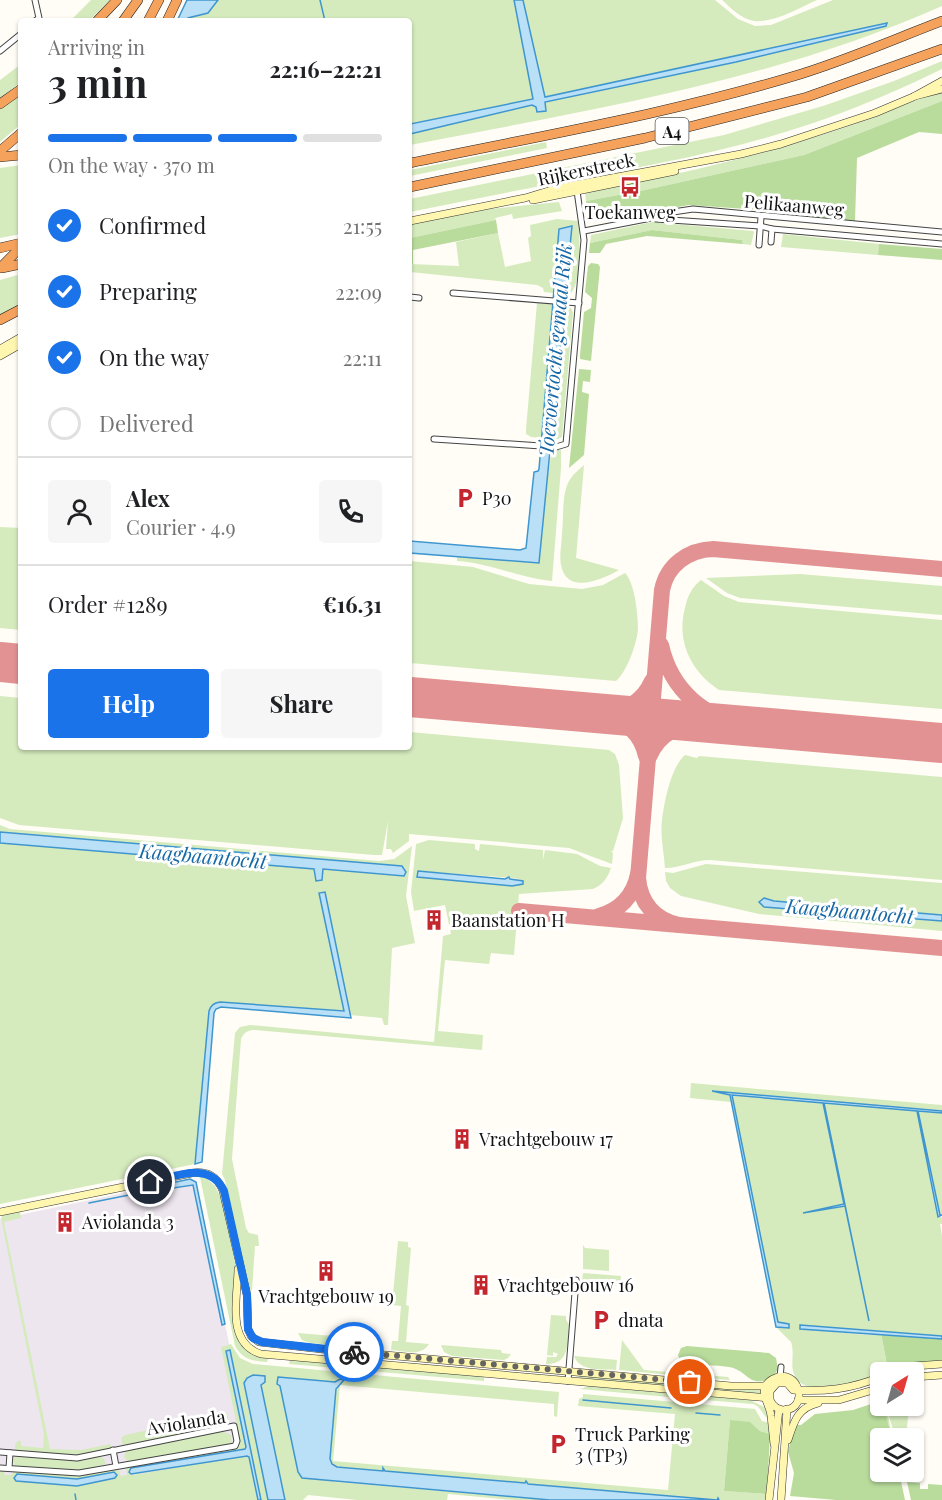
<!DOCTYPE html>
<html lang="en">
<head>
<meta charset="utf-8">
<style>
	:root { --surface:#fff; --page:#f6f6f6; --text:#202124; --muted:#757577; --line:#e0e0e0; --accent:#1a73e8 }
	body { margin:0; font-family:"Playfair Display",serif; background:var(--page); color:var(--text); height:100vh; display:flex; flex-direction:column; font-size:22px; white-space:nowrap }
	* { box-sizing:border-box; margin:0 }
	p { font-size:20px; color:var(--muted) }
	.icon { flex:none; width:33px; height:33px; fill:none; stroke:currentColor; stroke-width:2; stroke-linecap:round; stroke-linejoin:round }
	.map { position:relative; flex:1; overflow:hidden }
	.side { position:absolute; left:18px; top:18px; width:394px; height:732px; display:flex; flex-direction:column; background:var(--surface); border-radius:6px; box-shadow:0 2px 4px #0004 }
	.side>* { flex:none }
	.needle { width:39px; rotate:37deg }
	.buttons { position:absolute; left:870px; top:1362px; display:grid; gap:12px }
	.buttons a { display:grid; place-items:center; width:54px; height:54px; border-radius:6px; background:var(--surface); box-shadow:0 2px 4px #0004; font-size:30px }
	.pin { position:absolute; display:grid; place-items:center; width:51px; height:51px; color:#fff; margin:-26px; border:3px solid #fff; border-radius:50%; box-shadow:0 2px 6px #0007 }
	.courier { position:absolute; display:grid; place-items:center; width:60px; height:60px; margin:-30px; border:4px solid #1a73e8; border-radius:50%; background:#fff; color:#222; box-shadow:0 2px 8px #0007 }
	.head em { font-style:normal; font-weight:700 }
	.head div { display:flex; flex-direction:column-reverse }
	.head { display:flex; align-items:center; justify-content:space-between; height:102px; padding:0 30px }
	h1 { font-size:39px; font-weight:700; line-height:45px }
	.bar { display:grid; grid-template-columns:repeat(4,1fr); gap:9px 6px; align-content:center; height:72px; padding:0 30px }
	.bar i { height:8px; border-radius:4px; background:var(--line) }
	.bar .on { background:var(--accent) }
	.bar p { grid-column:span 4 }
	.line { display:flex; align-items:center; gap:15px; padding:0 30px; border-top:2px solid var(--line) }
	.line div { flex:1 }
	.round { display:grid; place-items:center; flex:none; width:63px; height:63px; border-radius:6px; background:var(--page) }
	ol { padding:0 30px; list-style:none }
	li { display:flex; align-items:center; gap:18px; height:66px }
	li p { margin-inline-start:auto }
	li .icon { padding:6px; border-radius:50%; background:var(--accent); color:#fff; stroke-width:4 }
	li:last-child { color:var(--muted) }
	li i { width:33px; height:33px; border:3px solid var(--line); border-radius:50% }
	.button { display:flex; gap:12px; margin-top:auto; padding:12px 30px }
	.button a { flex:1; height:69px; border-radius:6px; background:var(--accent); color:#fff; font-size:24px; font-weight:700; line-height:69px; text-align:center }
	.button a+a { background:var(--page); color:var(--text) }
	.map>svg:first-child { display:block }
</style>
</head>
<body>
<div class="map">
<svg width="942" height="1500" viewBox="0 0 942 1500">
	<rect width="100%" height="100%" fill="#fffdf5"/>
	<polygon fill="#eee6ef" points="190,1179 196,1182 261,1500 0,1500 0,1219"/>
	<g fill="#d5ebbd" fill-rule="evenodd">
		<polygon points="91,0 110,0 89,21 70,21"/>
		<polygon points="218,0 514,0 534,97 533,99 410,124 410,21 187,21 188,18 208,13"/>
		<path d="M523 0H715L738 19 755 26 771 25 833 0H942V6C774 81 590 110 410 145V134L532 105 536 107 537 112 545 111 544 102 736 62 886 26 887 24 545 97Z"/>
		<path d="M722 0H817C799 8 774 23 754 21 741 19 731 8 722 0Z"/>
		<path d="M942 61V69C887 96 831 119 772 136 702 157 629 169 558 183 508 192 459 202 410 212V199L724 135 823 106 894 81Z"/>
		<polygon points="21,64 21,82 0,98 0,80"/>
		<polygon points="21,91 21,124 0,142 0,107"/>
		<path d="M942 91V101L804 155 645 190 586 201 585 191C673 177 759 156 843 128 876 117 908 102 942 91Z"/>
		<polygon points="546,142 547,148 410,176 410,170"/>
		<polygon points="21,165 21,234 0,238 0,168"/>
		<polygon points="559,202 562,211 513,219 512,214 495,218 496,220 410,238 410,224 489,209"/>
		<path d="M557 219 578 221C580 238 582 281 571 293L565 294 571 226 559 229 553 293 544 292 543 288 537 285 410 272V264L459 266 456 242 498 233 505 267 531 261 528 238 531 236 530 225Z"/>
		<polygon points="652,222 753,231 754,232 751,245 743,244 742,240 652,230 590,243 591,235"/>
		<polygon points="783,234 879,244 878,255 781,247"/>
		<polygon points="21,274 21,305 0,316 0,280"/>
		<polygon points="537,303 552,304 542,438 531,437 526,434 526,429"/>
		<polygon points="564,305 571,308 573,313 562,437 558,439 553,439"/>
		<path d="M552 450H561V468L552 581C519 578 490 563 457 561V556L539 563 546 487Z"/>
		<path d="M584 465 576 558 619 570C603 579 567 596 561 565 559 555 562 543 562 533 564 517 561 491 571 478 574 473 580 469 584 465Z"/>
		<polygon points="0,527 21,528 21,630 0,628"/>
		<path d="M410 561 473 567 529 584 582 589 603 585 625 573C635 583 638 615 638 629 637 643 627 672 616 681L410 663Z"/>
		<polygon points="800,574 942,586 942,615 740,598 727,593 706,578"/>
		<path d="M701 580 724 596 739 602 942 620V709L719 690C691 672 676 641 685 608 687 597 692 587 701 580Z"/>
		<polygon points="0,696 21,698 21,747 410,747 410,732 609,750 615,754 619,765 623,818 613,851 611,851 613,853 612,864 569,848 409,834 409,841 393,853 391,849 386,849 388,821 382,855 374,855 19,825 0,818"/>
		<path d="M685 755 697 758 699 756 942 777V880L710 860C694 860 681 868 665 868 664 853 660 836 662 821 664 802 671 767 685 755Z"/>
		<polygon points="0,825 10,829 379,861 394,859 412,846 406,896 415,943 392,948 388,1025 384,1025 382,1018 350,1015 325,892 319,893 345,1011 220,1002 211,1007 209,1011 195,1164 0,1204 0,843 314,869 317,881 322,869 404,876 0,832"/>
		<path d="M429 840 475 844V849L479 851 480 844 543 850V860L545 850 577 854 600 866 611 868C608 877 603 885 593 889L519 894 514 955 491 953 489 964 445 960 438 1031 483 1035 482 1050 255 1030C248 1030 244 1032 241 1039L232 1159 246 1228 249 1233 258 1235 259 1246H255L252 1290 248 1292 225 1180 222 1174 235 1033 240 1027 250 1025 434 1042 443 936 451 934 445 905 414 911 411 892 416 844ZM418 871 514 878 523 881V884L513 886 418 877Z"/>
		<polygon points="706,864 942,883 942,915 774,901 764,898 761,903 765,907 942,921 942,931 759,914 681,896 670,888 666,881 665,872 673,873"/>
		<polygon points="691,1083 942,1105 942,1111 712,1092 730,1094 731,1102 690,1098"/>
		<path d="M732 1094 917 1111 938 1217H942V1224H940L942 1236V1336L800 1325V1329L868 1335 881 1333 888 1370C870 1378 805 1404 794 1374 790 1364 795 1353 791 1342L776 1327 789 1328V1324L778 1322Z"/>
		<polygon points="918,1111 942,1113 942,1215 940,1216"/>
		<path d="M200 1177 206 1178 215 1186 223 1202 236 1267 234 1303 247 1350 254 1355 268 1358 267 1362C253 1361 243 1360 235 1346Z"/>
		<polygon points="20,1211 21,1218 4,1222 50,1449 81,1450 110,1444 113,1449 73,1456 17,1451 15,1449 15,1445 18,1441 21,1441 21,1446 43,1448 44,1435 1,1218 4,1214"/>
		<path d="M398 1241 408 1242V1247L411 1248 406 1305 409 1306 406 1342 429 1344C421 1357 405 1351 391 1350L392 1341H398L401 1306 392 1305Z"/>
		<polygon points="583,1245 585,1248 609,1250 609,1271 583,1269"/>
		<polygon points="583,1273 621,1276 620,1286 584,1283 582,1281"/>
		<path d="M551 1315 566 1316V1320L569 1324C568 1342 570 1365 546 1364L547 1357H556L558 1354 553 1352V1356L547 1355Z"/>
		<polygon points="298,1333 356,1338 353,1344 346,1346 310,1343 302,1340"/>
		<polygon points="622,1340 644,1370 728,1377 730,1380 672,1376 672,1375 619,1370"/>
		<path d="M231 1344 240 1358 253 1364 559 1392 557 1417 554 1416V1404L340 1385 333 1461 668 1490 675 1414 578 1406 579 1399 583 1397V1394L755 1409 762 1421 770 1423V1434L760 1431 752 1424 730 1420 724 1491 767 1494 766 1500H718L527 1484 526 1481V1483L337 1467 331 1463 330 1459 336 1389 343 1380 340 1379 336 1382 278 1377 277 1384 280 1386 298 1472 336 1482 550 1500H514L448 1494 447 1500H357L308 1495 303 1500H285L261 1385 263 1382 244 1383 268 1500H261L230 1350 246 1447 245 1449 130 1470V1472L133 1475 247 1455 249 1457 258 1500H0V1469L4 1470 5 1475H11L15 1470 74 1475 118 1468 121 1476 127 1475 126 1467 238 1446 240 1442 221 1347ZM114 1472 77 1486 15 1480 14 1478 17 1474 77 1479Z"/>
		<polygon points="441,1345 501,1350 502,1353 511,1354 508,1358 504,1360 452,1356 444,1352"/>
		<path d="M574 1356 617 1360 616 1370C602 1369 580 1372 574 1356Z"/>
		<polygon points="290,1360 484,1376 484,1381 289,1364"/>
		<polygon points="582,1374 761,1390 761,1394 580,1378 579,1375"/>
		<path d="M589 1386 750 1400 764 1407 769 1419C762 1416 762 1407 753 1404L705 1400V1397H703L702 1400 580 1389Z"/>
		<polygon points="887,1406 891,1412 904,1411 904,1406 909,1406 906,1438 897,1438 893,1430 887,1409 892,1438 884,1410"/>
		<polygon points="227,1413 230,1425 123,1446 121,1438 125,1435"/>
		<polygon points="219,1430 231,1435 232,1443 230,1445 130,1462 124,1458 126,1450"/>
		<polygon points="18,1455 99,1456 104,1459 106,1464 79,1472 15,1467 13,1459"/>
	</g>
	<g fill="#b9dc9c">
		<polygon points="942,101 942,134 919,132 857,158 855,221 790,216 761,210 689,205 601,221 590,221 586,201 645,190 804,155"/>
		<polygon points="496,220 498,233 413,250 413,264 410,264 410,238"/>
		<polygon points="652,230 742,240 743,244 647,236 606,244 600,253 589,253 590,243"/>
		<polygon points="879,244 942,249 942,260 878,255"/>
		<polygon points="591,263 598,264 600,267 591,361 580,359 580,355 584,312 591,308 592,298 585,292 588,266"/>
		<polygon points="579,369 591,370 590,382 583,381 582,392 589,394 584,455 569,468"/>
		<polygon points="881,1333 942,1339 942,1361 914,1363 888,1370"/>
		<path d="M687 1346 769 1353 776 1358 778 1369 773 1377C749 1390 748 1370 729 1367 715 1365 700 1365 685 1364L680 1361 678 1355 681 1348Z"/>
		<polygon points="880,1401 880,1406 904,1406 904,1412 891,1412 889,1406 884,1408 892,1438 880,1438 880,1472 899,1472 905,1500 836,1500 790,1496 794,1473 788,1452 794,1425 801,1425 815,1414 853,1410"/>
		<polygon points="730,1420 750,1422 760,1431 770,1434 767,1494 724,1491"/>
		<polygon points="907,1482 920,1483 920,1489 928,1489 928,1484 942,1485 942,1500 911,1500"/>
	</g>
	<g fill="#b9e0f7" stroke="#3f96cf" stroke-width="1.5">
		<polygon points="187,0 218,0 208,13 188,18 187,21 177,21"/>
		<polygon points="514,0 523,0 545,97 887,23 886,26 736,62 545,102 546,111 537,112 536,107 532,105 410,134 410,124 533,99"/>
		<polygon points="572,226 539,563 410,553 410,541 520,550 526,548 534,472 538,471 539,469 559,229"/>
		<polygon points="0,832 402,866 406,872 404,876 323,869 322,880 316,881 314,869 0,843"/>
		<polygon points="418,871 505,879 509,877 510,879 523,881 523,884 512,886 417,877"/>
		<path d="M325 892 351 1018 221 1007 216 1009 214 1013 202 1162 195 1164 209 1011C211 1005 214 1003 220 1002L344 1011 319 893Z"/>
		<polygon points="764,898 774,901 942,915 942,921 764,907 759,902"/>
		<polygon points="712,1091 942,1111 942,1113 918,1111 940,1215 942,1215 938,1217 917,1111 824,1103 869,1321 845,1206 803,1213 844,1204 823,1103 732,1095 778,1322 789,1324 789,1328 776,1327 730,1095"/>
		<polygon points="190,1179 196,1182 225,1324 222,1325 193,1185 153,1191 152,1187"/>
		<polygon points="800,1325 942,1336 942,1339 800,1329"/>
		<polygon points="230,1350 261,1500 258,1500 249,1457 247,1456 131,1474 129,1472 131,1468 245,1449 246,1447 226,1351"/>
		<polygon points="253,1375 265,1376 265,1382 261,1385 285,1500 268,1500 244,1383 247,1378"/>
		<polygon points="278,1377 335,1382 340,1379 344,1380 336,1389 330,1459 332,1464 337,1467 383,1471 383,1468 385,1471 525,1483 526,1481 528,1484 717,1500 718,1498 719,1500 550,1500 302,1478 298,1472 280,1386 277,1384"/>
		<polygon points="114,1472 117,1475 115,1478 77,1486 16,1481 14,1478 17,1474 77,1479"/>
	</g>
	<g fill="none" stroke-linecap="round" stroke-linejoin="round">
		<g stroke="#3f96cf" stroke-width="1.5">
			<polyline points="320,0 325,21"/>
			<polyline points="89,1203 129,1195"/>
			<polyline points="583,1400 671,1408"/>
			<polyline points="696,1413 720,1415"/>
			<polyline points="75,1494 76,1500"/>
		</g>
		<g stroke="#e29292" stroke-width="16">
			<path d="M661 645C671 691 705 718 750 727"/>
			<polyline points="0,660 11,663"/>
			<path d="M605 714C627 723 641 733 646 756"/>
			<path d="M605 714C626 710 643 702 652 681"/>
			<path d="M649 757C660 731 681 724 707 723"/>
			<polyline points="519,911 942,948"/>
			<path d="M599 916C619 911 634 896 638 874"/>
			<path d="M679 925C655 920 640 903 638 878L662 590C667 565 688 550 713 549L942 569"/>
		</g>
		<g stroke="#e29292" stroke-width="40">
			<polyline points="0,662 21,664"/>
			<polyline points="410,697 942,743"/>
		</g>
		<g stroke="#444" stroke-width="7">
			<g id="street">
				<polyline points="35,0 39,18 35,21"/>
				<polyline points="0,51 21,34"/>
				<polyline points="656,219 760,226 772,229 942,244"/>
				<polyline points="584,231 646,219 673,212 693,209 942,232"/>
				<polyline points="771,242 772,229"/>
				<polyline points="759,245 761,217"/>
				<polyline points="453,293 579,303"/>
				<polyline points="410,297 419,298"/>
				<polyline points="434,439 556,447 566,444 584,240 577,191"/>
				<polyline points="780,1377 781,1367"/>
				<polyline points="568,1381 576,1280"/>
				<polyline points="113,1450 116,1466"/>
				<polyline points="0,1452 77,1458 234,1426 237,1441 235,1446 79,1473 0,1468"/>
				<polyline points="9,1468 10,1453"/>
			</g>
		</g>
		<g stroke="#333" stroke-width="8">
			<g id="secondary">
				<polyline points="915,96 942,89"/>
				<polyline points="533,200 675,171"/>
				<polyline points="410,221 525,198 558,188 741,154 781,144 875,113 913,97 942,81"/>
				<polyline points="0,349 21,337"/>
				<polyline points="0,356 21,344"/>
				<path d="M0 1212 192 1173C208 1171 217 1176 223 1191L247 1295 248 1329 251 1336 259 1342 330 1350 731 1386H766"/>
				<path d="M238 1269C238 1296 225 1343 261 1354L769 1398"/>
				<polyline points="892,1372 914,1366 942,1364"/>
				<polyline points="914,1377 942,1375"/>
				<polyline points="798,1400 839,1400 880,1388"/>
				<path d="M788 1440C794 1422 797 1408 818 1403"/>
				<path d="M774 1444C773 1435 772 1426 771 1416 770 1403 755 1389 773 1379 798 1365 811 1409 784 1410 777 1410 773 1406 770 1400V1391L777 1383H787L793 1390C825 1392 851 1389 880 1377"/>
				<polyline points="769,1500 779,1409"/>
				<polyline points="781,1500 787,1409"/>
			</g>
		</g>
		<g stroke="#222" stroke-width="10">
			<g id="highway">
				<polyline points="97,21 117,0"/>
				<polyline points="123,21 138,0"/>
				<polyline points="148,21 159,0"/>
				<polyline points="167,21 177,0"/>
				<polyline points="0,104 21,89"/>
				<polyline points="0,151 21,133"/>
				<polyline points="0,157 21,155"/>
				<path d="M410 163C540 136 673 113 801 74 849 59 895 39 942 21"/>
				<polyline points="410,187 645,138 807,97 942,49"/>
				<polyline points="0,248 21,243"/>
				<polyline points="0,268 21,247"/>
				<polyline points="2,268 21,264"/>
				<polyline points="0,320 21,309"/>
			</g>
		</g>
		<use href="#street" stroke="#fff" stroke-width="5"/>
		<use href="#secondary" stroke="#fff6b0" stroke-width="7"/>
		<use href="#highway" stroke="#f5a25d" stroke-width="9"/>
	</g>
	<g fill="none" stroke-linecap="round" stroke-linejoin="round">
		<polyline stroke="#646461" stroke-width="6" stroke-dasharray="0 10.8" points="354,1352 690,1382"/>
		<path stroke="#1a73e8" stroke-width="8" d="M150 1182C175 1177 210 1160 224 1191L247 1295 248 1329 253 1338 262 1342 354 1352"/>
	</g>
	<defs>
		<g id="bus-bare" transform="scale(1.62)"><path d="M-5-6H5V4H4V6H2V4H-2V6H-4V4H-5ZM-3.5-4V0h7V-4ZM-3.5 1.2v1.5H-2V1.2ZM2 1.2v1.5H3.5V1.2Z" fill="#c4262e" stroke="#fff" stroke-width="2.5" paint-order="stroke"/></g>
		<g id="parking-bare" transform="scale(1.62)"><path d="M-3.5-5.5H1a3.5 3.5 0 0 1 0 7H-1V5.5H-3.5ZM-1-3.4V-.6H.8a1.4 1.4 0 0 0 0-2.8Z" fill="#c4262e" stroke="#fff" stroke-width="2.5" paint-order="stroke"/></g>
		<g id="building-bare" transform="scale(1.62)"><path d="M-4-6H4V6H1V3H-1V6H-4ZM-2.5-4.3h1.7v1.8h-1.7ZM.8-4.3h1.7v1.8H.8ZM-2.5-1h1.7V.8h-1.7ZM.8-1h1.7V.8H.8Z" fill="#c4262e" stroke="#fff" stroke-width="2.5" paint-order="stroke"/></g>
	</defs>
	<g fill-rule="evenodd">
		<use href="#bus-bare" x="630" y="187"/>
		<use href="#parking-bare" x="465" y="498"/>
		<use href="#building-bare" x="434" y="920"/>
		<use href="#building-bare" x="462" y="1139"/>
		<use href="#building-bare" x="65" y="1222"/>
		<use href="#building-bare" x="326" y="1271"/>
		<use href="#building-bare" x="481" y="1285"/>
		<use href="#parking-bare" x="601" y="1320"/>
		<use href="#parking-bare" x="558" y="1444"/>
	</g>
	<g text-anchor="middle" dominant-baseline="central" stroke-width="6" stroke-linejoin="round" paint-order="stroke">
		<rect fill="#fff" stroke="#585858" stroke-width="1.5" x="655.5" y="118" width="33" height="26" rx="4.5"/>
		<g font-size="16" font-weight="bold" fill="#111">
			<text x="672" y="131">A4</text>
		</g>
		<g font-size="18" fill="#111" stroke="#fff">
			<text transform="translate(586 169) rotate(-12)">Rijkerstreek</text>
			<text transform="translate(794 205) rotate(5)">Pelikaanweg</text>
			<text transform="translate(186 1422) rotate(-9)">Aviolanda</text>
		</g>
		<g font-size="18" fill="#111" stroke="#fff" text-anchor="start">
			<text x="630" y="212" text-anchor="middle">Toekanweg</text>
			<text x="482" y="498">P30</text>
			<text x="451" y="920">Baanstation H</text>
			<text x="479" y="1139">Vrachtgebouw 17</text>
			<text x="82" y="1222">Aviolanda 3</text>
			<text x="498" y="1285">Vrachtgebouw 16</text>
			<text x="326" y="1296" text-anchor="middle">Vrachtgebouw 19</text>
			<text x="618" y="1320">dnata</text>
			<text x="575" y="1434">Truck Parking<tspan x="575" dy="21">3 (TP3)</tspan></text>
		</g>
		<g font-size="20" font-style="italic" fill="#1768a6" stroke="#fff">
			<text transform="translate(554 350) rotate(-85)">Toevoertocht gemaal Rijk</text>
			<text transform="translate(203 855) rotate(5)">Kaagbaantocht</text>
			<text transform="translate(850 910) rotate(5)">Kaagbaantocht</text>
		</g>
	</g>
</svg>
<div class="buttons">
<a><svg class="needle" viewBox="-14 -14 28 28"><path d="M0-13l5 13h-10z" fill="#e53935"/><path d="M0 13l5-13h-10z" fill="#757577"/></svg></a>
<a><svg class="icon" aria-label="layers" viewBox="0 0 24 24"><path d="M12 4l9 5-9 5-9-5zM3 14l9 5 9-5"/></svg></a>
</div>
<div class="pin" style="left:690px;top:1382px;background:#ea580c"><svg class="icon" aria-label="bag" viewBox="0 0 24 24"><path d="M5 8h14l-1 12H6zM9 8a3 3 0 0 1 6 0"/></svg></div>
<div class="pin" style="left:150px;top:1182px;background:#1f2937"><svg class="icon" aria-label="home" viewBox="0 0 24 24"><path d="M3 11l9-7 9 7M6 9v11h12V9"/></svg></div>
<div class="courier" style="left:354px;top:1352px"><svg class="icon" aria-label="bike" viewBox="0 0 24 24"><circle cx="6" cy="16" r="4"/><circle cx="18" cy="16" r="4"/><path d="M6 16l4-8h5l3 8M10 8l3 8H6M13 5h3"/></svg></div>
<section class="side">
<div class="head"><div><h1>3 min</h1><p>Arriving in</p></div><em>22:16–22:21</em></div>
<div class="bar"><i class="on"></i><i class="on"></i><i class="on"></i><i></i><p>On the way · 370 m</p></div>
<ol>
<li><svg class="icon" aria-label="check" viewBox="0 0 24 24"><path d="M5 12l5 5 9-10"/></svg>Confirmed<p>21:55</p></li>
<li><svg class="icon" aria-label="check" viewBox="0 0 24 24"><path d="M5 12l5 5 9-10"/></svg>Preparing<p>22:09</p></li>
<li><svg class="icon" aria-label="check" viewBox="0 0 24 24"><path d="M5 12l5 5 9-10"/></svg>On the way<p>22:11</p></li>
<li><i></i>Delivered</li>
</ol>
<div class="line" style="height:108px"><a class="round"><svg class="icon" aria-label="person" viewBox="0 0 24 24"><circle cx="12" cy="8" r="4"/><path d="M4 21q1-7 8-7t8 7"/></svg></a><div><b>Alex</b><p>Courier · 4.9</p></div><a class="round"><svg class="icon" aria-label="phone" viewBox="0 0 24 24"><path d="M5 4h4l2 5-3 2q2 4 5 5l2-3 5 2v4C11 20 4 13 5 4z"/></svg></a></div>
<div class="line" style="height:78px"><div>Order #1289</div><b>€16.31</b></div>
<div class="button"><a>Help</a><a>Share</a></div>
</section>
</div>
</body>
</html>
